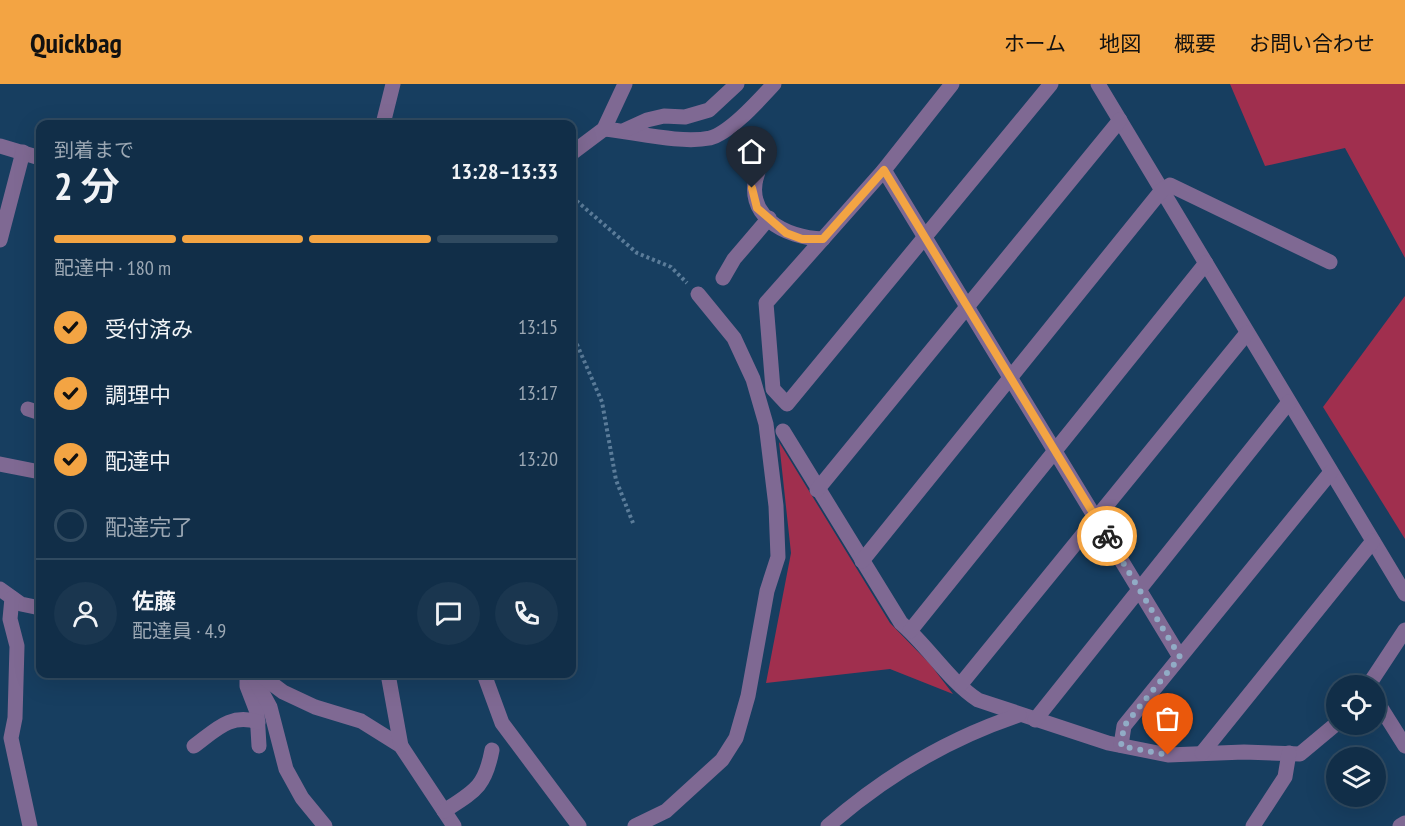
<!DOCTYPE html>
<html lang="ja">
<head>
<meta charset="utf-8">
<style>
	:root { --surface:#112e48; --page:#1a364f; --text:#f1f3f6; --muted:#9ca8b4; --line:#304a60; --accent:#f3a443 }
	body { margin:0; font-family:"PT Sans Narrow","Noto Sans JP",sans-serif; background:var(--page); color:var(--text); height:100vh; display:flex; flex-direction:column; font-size:22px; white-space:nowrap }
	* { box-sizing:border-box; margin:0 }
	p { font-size:20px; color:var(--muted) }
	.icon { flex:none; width:33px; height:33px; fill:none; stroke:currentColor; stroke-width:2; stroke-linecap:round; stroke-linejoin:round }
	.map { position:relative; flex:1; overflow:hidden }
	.drawer { position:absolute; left:36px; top:36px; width:540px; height:558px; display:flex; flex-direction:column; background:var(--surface); border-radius:12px; box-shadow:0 6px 24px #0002,0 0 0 2px var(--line) }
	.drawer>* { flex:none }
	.controls { position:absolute; left:1326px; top:591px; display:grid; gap:12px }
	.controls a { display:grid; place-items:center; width:60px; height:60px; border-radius:50%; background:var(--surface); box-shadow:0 6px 24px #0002,0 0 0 2px var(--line); font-size:30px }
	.pin { position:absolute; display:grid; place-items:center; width:51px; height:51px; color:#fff; margin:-62px -26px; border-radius:50% 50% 50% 0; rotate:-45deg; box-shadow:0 0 6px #0007 }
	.pin .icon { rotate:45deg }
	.courier { position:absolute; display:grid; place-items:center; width:60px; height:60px; margin:-30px; border:4px solid #f3a443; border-radius:50%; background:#fff; color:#222; box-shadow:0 2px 8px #0007 }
	.overview em { font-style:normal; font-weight:600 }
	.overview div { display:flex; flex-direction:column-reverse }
	.overview { display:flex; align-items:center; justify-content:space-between; height:102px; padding:0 18px }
	h1 { font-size:39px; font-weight:600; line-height:45px }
	.bar { display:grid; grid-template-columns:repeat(4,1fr); gap:9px 6px; align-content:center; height:72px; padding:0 18px }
	.bar i { height:8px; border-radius:4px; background:var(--line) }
	.bar .active { background:var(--accent) }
	.bar p { grid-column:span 4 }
	.line { display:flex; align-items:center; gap:15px; padding:0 18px; border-top:2px solid var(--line) }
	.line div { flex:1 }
	.round { display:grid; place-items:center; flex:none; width:63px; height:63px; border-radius:32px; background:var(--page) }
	ol { padding:0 18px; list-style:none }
	li { display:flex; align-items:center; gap:18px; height:66px }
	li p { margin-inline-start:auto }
	li .icon { padding:6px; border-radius:50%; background:var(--accent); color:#111; stroke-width:4 }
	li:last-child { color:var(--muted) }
	li i { width:33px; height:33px; border:3px solid var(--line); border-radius:50% }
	header { display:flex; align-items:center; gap:36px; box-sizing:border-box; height:84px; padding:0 30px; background:var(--accent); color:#111 }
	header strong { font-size:28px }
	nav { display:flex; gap:33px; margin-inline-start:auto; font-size:21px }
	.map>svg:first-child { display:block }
</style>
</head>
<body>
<header>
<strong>Quickbag</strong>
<nav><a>ホーム</a><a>地図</a><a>概要</a><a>お問い合わせ</a></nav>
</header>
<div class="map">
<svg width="1405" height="742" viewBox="0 0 1405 742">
	<rect width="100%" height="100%" fill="#173e60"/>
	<g fill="#a02f4e">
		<polygon points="1230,0 1405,0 1405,174 1345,64 1265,82"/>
		<polygon points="1405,212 1405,455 1323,323"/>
		<polygon points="779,358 890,539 930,580 953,610 890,585 766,599 791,469"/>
	</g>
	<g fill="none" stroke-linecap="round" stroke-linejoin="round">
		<g stroke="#5b7c99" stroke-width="4" stroke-dasharray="3 3" stroke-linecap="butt">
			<polyline points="572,113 637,169 671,183 687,199"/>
			<polyline points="572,249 602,318 616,396 633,439"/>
		</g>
		<g stroke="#7f6993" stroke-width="15">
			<polyline points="952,0 884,86 1180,573"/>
			<polyline points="1098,0 1405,510"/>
			<polyline points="383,40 393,0"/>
			<path d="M604 45C635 48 680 60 710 54 730 49 760 15 774 0"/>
			<polyline points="625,46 647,36 664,32 685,33 709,26 737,0"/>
			<polyline points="0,62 40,74"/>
			<polyline points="572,69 604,45 625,0"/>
			<polyline points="884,86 766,219 773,305 787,320 1051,0"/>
			<path d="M758 88C742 131 785 154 823 155"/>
			<polyline points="0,156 23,68"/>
			<polyline points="723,194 734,175 769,134"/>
			<polyline points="28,325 40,329"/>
			<path d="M783 347 901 539C928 562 949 597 978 616L1108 659 1168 671 1244 668 1300 670 1336 640"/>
			<polyline points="0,380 40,388"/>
			<polyline points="817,406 1120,36"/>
			<polyline points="862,477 1162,106 1170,101 1330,178"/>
			<polyline points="0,505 21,520 40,524"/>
			<polyline points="12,514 10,535 17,562 15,634 11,654 30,742"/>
			<polyline points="910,547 1206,179"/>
			<polyline points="247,590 247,602 257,628 259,662"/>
			<polyline points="252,590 270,623 286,685 302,714 325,742"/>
			<polyline points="259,590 283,608 315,623 361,637 401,662 454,742"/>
			<polyline points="388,590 401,662"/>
			<polyline points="484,590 502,639 579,742"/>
			<polyline points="961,600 1247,249"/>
			<polyline points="1368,602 1405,546"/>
			<polyline points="1376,616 1405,662"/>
			<polyline points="1035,636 1289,318"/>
			<polyline points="1121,661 1124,642 1331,388"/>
			<path d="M194 662C216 646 230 629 258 638"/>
			<polyline points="1202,669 1373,457"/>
			<path d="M444 727C475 707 485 703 492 666"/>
			<polyline points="635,742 666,727 722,676 736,654 748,612 767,507 778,473 776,422 766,340 753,295 734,254 698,210"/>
			<path d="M828 742C885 692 947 655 1019 631"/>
			<polyline points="1253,742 1285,693 1289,669"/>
			<polyline points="1400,742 1405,739"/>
		</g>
	</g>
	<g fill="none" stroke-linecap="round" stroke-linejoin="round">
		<polyline stroke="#91acc6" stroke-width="6" stroke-dasharray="0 10.8" points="1107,452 1180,573 1124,642 1121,662 1168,671"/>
		<polyline stroke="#f3a443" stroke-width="8" points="752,104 757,124 786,149 802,155 823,155 884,86 1107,452"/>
	</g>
</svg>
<div class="controls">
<a><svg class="icon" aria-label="locate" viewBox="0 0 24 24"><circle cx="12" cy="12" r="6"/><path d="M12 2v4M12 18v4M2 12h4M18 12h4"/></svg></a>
<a><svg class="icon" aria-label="layers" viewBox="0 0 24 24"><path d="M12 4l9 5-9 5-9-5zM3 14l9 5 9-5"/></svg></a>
</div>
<div class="pin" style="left:1168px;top:671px;background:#ea580c"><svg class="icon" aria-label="bag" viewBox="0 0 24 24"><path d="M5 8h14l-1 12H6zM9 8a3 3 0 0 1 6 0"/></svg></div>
<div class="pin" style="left:752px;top:104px;background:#1f2937"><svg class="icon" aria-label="home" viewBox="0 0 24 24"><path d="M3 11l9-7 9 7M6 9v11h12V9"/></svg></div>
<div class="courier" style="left:1107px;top:452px"><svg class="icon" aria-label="bike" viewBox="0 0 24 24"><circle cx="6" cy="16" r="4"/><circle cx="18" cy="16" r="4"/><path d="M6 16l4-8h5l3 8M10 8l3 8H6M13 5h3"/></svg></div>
<section class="drawer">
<div class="overview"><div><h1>2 分</h1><p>到着まで</p></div><em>13:28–13:33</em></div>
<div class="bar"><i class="active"></i><i class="active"></i><i class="active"></i><i></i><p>配達中 · 180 m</p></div>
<ol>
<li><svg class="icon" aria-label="check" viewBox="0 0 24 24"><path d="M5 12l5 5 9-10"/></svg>受付済み<p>13:15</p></li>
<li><svg class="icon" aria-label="check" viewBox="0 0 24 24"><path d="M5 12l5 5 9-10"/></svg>調理中<p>13:17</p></li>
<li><svg class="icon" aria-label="check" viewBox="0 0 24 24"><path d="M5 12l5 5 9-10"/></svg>配達中<p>13:20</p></li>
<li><i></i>配達完了</li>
</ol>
<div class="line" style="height:108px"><a class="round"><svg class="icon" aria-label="person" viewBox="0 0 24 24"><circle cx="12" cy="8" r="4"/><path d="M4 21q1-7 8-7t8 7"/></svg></a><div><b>佐藤</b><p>配達員 · 4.9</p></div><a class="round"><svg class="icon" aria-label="chat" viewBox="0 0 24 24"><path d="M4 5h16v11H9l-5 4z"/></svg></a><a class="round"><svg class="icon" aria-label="phone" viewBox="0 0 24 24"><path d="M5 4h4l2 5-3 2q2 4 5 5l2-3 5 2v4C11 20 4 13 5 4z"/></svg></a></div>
</section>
</div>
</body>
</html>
